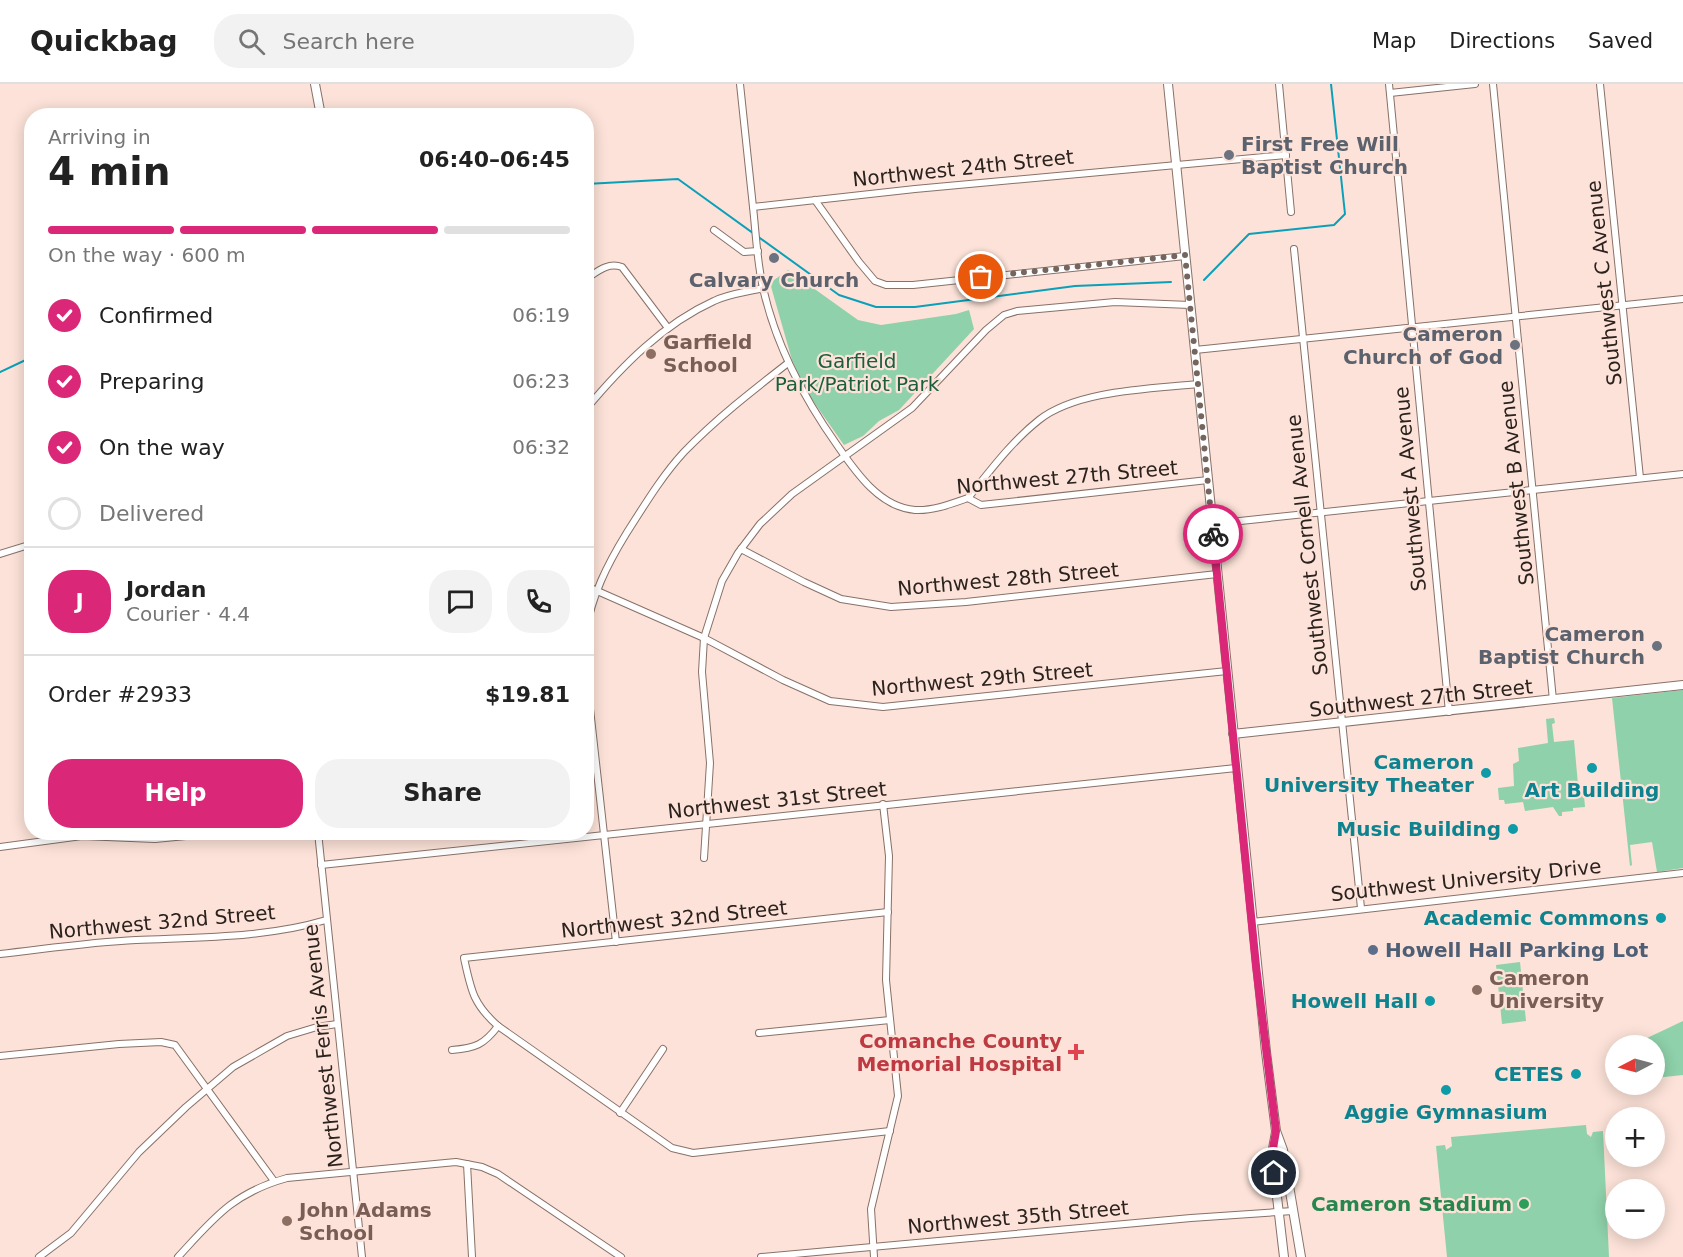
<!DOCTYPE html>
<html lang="en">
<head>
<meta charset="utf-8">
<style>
	:root { --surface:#fff; --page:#f2f2f2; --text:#222; --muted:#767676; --line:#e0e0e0; --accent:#db2777 }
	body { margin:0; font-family:"DejaVu Sans",sans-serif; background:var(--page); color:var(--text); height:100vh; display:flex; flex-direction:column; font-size:22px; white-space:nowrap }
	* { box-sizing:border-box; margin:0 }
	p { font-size:20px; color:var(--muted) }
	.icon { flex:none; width:33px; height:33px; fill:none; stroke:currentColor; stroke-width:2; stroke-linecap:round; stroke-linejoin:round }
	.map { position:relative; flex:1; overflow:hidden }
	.drawer { position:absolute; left:24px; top:24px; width:570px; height:732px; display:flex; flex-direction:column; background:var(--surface); border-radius:24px; box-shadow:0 3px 15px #0003 }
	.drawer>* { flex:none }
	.needle { width:39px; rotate:264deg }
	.buttons { position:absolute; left:1605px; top:951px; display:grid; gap:12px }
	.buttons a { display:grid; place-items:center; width:60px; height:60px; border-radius:50%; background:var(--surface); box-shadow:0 3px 15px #0003; font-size:30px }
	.pin { position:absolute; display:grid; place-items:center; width:51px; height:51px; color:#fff; margin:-26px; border:3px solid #fff; border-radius:50%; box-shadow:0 2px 6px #0007 }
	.courier { position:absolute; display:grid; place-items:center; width:60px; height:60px; margin:-30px; border:4px solid #db2777; border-radius:50%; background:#fff; color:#222; box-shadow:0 2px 8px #0007 }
	.overview em { font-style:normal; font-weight:700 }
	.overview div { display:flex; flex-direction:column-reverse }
	.overview { display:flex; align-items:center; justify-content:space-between; height:102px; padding:0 24px }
	h1 { font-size:39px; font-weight:700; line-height:45px }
	.bar { display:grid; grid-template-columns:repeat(4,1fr); gap:9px 6px; align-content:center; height:72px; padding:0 24px }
	.bar i { height:8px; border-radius:4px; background:var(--line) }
	.bar .active { background:var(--accent) }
	.bar p { grid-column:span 4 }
	.line { display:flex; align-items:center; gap:15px; padding:0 24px; border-top:2px solid var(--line) }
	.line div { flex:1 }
	.round { display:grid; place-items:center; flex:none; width:63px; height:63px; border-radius:24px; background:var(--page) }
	ol { padding:0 24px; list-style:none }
	li { display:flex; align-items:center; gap:18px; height:66px }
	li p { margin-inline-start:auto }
	li .icon { padding:6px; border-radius:50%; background:var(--accent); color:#fff; stroke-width:4 }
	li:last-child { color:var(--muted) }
	li i { width:33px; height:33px; border:3px solid var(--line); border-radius:50% }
	.button { display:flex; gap:12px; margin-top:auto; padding:12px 24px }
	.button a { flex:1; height:69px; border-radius:24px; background:var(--accent); color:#fff; font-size:24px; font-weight:700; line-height:69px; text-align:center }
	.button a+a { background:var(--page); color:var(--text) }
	header { display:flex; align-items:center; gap:36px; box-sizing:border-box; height:84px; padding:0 30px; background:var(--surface); border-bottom:2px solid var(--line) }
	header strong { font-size:28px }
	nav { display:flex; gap:33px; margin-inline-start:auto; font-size:21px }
	.search { width:420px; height:54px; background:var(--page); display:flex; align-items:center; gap:15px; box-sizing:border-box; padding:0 21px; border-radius:24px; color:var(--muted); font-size:22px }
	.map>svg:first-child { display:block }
</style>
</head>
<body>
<header>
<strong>Quickbag</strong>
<div class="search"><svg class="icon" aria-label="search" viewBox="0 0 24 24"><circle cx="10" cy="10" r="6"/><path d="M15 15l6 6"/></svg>Search here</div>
<nav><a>Map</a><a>Directions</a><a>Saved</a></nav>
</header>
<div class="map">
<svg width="1683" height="1173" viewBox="0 0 1683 1173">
	<rect width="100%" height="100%" fill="#fce2d8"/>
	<g fill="#8ed1aa">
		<polygon points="788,186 858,236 881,241 956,230 969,226 974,245 899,326 879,337 863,352 844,361 806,307 792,276 770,199"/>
		<polygon points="1683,606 1683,784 1657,788 1652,758 1630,761 1632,781 1630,782 1612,614"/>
		<polygon points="1554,634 1555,639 1552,640 1554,658 1574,656 1579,712 1584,712 1585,723 1573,724 1573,727 1562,728 1562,732 1559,732 1553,723 1525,727 1523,718 1505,720 1504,716 1499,716 1498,704 1514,702 1513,680 1519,677 1518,664 1548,659 1546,635"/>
		<polygon points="1520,878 1526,937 1502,940 1496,881"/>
		<polygon points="1683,937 1683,991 1655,994 1654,962 1646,961 1645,955"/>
		<polygon points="1586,1041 1587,1050 1591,1053 1593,1048 1603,1047 1609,1173 1447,1173 1436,1062 1445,1061 1446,1066 1452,1062 1451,1053"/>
	</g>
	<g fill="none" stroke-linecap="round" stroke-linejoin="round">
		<g stroke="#0aa0b9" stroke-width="2">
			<polyline points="586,100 678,95 839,211 876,223 915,223 1075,202 1171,198"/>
			<polyline points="1204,196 1249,150 1334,141 1345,130 1331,0"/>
			<polyline points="0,288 32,273"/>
		</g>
		<g stroke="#877168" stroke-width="8">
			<g id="street">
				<path d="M740 0C744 41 749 82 753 123 756 150 757 178 763 204 776 262 803 313 837 361 855 387 879 423 915 426 933 427 951 420 968 414L981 421 1208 396"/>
				<polyline points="1279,0 1291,128"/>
				<polyline points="1389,0 1449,628"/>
				<polyline points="1493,0 1553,616"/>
				<polyline points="1600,0 1640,394"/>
				<polyline points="1390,9 1475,0"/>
				<polyline points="815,116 859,178 875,197 886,201 913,201 1185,172"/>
				<polyline points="753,123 915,105 1286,71"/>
				<polyline points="714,146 744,168 758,167"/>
				<polyline points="1294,165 1361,824"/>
				<path d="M586 195C598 187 608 178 622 183L668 244"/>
				<polyline points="1195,266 1683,215"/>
				<path d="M586 325C622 282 663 240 714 217 728 210 747 208 763 204"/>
				<path d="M968 414C990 387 1011 358 1039 336 1077 306 1151 305 1198 300"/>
				<polyline points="1212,440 1683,390"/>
				<polyline points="741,465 804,498 841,515 891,523 966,518 1217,490"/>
				<polyline points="0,470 32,460"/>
				<polyline points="586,502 704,554 783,596 830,617 883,623 1227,587"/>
				<path d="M586 547C592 511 607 481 626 450 644 422 661 393 684 368 716 335 752 307 788 279"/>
				<polyline points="586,589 616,858"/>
				<polyline points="318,748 362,1173"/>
				<polyline points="0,763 82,752 155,755 227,748"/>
				<polyline points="704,774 710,679 702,588 704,554 722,497 738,469 760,440 792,410 912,324 986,246 1004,231 1017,227 1115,218 1190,221"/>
				<polyline points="321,781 1236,684"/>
				<path d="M888 828 464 874C471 906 473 920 498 942L672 1064 693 1069 890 1047"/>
				<polyline points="1252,838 1683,789"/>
				<path d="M0 870C45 865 91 858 136 856 199 853 266 854 326 836"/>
				<polyline points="759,949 890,936"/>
				<path d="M452 966C475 964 484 961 498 942"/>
				<polyline points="0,972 119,960 161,958 175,961 274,1097"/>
				<polyline points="620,1029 663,965"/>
				<polyline points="467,1080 472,1173"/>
				<polyline points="39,1173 71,1149 139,1068 186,1023 233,983 287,952 317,943 337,940"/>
				<path d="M178 1173C214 1134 233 1109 287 1094L456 1078 482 1083 498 1090 621 1173"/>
				<polyline points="761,1173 1191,1134 1293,1127"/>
				<polyline points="874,1173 871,1125 898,1012 886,896 889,772 883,720"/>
			</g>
		</g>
		<g stroke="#877168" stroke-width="10">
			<g id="secondary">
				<polyline points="315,0 321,32"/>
				<polyline points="1168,0 1266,968 1276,1047 1283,1066 1301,1173"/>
				<polyline points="1233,650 1683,601"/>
				<polyline points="1276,1048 1272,1070 1284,1173"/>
			</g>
		</g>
		<use href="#street" stroke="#fff" stroke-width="6"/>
		<use href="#secondary" stroke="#fff" stroke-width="8"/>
	</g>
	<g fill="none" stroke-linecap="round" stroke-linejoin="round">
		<polyline stroke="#74655f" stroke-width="6" stroke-dasharray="0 10.8" points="981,193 1185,171 1213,450"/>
		<polyline stroke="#db2777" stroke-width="8" points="1213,450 1256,882 1276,1047 1272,1070 1274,1089"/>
	</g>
	<g fill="#6b7280" stroke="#fce2d8" stroke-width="2">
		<circle cx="1229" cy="71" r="6"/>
		<circle cx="774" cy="174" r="6"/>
		<circle cx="1515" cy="261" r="6"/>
		<circle cx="1657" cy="562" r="6"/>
	</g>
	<g fill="#8d6e63" stroke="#fce2d8" stroke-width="2">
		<circle cx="651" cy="270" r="6"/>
		<circle cx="1477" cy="906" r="6"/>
		<circle cx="287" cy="1137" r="6"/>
	</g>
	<g fill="#0f9aa8" stroke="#fce2d8" stroke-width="2">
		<circle cx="1592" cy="684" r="6"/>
		<circle cx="1486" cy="689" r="6"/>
		<circle cx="1513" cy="745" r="6"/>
		<circle cx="1661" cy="834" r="6"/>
		<circle cx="1430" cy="917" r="6"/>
		<circle cx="1576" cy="990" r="6"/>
		<circle cx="1446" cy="1006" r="6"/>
	</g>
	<circle fill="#5c6f8a" stroke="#fce2d8" stroke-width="2" cx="1373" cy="866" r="6"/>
	<path fill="#e0444e" stroke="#fce2d8" stroke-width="2" d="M1073 959h6v6h6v6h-6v6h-6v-6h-6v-6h6z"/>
	<circle fill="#2e9e5b" stroke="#fce2d8" stroke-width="2" cx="1524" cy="1120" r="6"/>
	<g text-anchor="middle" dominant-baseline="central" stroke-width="4.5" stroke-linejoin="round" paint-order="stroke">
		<g font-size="20" font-weight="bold" fill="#5b616d" stroke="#fce2d8" text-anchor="end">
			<text x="1241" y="60" text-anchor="start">First Free Will<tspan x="1241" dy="23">Baptist Church</tspan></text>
			<text x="774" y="196" text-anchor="middle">Calvary Church</text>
			<text x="1503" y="250">Cameron<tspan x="1503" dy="23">Church of God</tspan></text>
			<text x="1645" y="550">Cameron<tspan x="1645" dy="23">Baptist Church</tspan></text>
		</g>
		<g font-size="20" fill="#2b221e" stroke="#fce2d8">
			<text transform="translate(963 84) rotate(-6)">Northwest 24th Street</text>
			<text transform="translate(1604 199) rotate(-96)">Southwest C Avenue</text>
			<text transform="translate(1067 393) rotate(-5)">Northwest 27th Street</text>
			<text transform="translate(1516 399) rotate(-96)">Southwest B Avenue</text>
			<text transform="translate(1410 405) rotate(-95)">Southwest A Avenue</text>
			<text transform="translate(1307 461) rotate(-96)">Southwest Cornell Avenue</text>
			<text transform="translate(1008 495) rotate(-5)">Northwest 28th Street</text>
			<text transform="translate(982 595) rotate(-5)">Northwest 29th Street</text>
			<text transform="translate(1421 614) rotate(-6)">Southwest 27th Street</text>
			<text transform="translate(777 716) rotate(-6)">Northwest 31st Street</text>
			<text transform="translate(1466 796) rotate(-6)">Southwest University Drive</text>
			<text transform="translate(674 835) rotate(-6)">Northwest 32nd Street</text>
			<text transform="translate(162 838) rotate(-5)">Northwest 32nd Street</text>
			<text transform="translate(323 962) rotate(-96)">Northwest Ferris Avenue</text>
			<text transform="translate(1018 1133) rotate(-5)">Northwest 35th Street</text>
		</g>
		<g font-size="20" font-weight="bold" fill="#785e54" stroke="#fce2d8" text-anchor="start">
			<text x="663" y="258">Garfield<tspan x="663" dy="23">School</tspan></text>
			<text x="1489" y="894">Cameron<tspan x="1489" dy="23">University</tspan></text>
			<text x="299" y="1126">John Adams<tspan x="299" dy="23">School</tspan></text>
		</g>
		<g font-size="20" fill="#1a5e3d" stroke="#fce2d8">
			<text x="857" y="277">Garfield<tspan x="857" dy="23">Park/Patriot Park</tspan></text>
		</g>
		<g font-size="20" font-weight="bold" fill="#0d838f" stroke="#fce2d8" text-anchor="end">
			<text x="1474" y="678">Cameron<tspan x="1474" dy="23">University Theater</tspan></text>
			<text x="1592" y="706" text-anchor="middle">Art Building</text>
			<text x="1501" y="745">Music Building</text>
			<text x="1649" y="834">Academic Commons</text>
			<text x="1418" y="917">Howell Hall</text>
			<text x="1564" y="990">CETES</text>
			<text x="1446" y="1028" text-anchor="middle">Aggie Gymnasium</text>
		</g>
		<g font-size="20" font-weight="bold" fill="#4e5e75" stroke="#fce2d8" text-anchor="start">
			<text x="1385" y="866">Howell Hall Parking Lot</text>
		</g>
		<g font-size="20" font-weight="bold" fill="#be3a42" stroke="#fce2d8" text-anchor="end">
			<text x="1062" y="957">Comanche County<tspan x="1062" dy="23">Memorial Hospital</tspan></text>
		</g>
		<g font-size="20" font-weight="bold" fill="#27864d" stroke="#fce2d8" text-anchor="end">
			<text x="1512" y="1120">Cameron Stadium</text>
		</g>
	</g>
</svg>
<div class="buttons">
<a><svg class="needle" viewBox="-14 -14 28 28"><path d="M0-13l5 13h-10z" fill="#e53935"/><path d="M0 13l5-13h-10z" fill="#767676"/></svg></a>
<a>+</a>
<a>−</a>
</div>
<div class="pin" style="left:981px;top:193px;background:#ea580c"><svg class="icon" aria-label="bag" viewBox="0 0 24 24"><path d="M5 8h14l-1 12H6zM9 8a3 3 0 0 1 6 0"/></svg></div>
<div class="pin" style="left:1274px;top:1089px;background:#1f2937"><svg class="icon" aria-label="home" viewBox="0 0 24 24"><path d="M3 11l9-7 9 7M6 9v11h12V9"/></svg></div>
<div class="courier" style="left:1213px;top:450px"><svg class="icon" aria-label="bike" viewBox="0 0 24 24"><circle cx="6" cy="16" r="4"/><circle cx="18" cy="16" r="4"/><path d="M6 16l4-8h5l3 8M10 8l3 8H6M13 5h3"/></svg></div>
<section class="drawer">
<div class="overview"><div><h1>4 min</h1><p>Arriving in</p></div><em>06:40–06:45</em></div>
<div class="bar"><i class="active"></i><i class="active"></i><i class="active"></i><i></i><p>On the way · 600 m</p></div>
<ol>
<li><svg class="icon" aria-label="check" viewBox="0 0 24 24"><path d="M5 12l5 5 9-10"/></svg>Confirmed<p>06:19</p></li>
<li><svg class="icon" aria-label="check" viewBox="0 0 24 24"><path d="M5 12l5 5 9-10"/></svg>Preparing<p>06:23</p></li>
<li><svg class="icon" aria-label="check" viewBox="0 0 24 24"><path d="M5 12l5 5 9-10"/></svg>On the way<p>06:32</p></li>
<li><i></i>Delivered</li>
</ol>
<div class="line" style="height:108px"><b class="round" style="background:var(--accent);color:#fff">J</b><div><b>Jordan</b><p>Courier · 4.4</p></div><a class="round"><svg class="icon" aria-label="chat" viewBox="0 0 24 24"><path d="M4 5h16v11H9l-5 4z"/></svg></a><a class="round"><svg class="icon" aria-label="phone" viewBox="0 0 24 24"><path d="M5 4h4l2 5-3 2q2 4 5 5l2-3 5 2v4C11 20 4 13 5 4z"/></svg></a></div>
<div class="line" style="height:78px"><div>Order #2933</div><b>$19.81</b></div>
<div class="button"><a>Help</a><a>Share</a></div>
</section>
</div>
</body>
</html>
